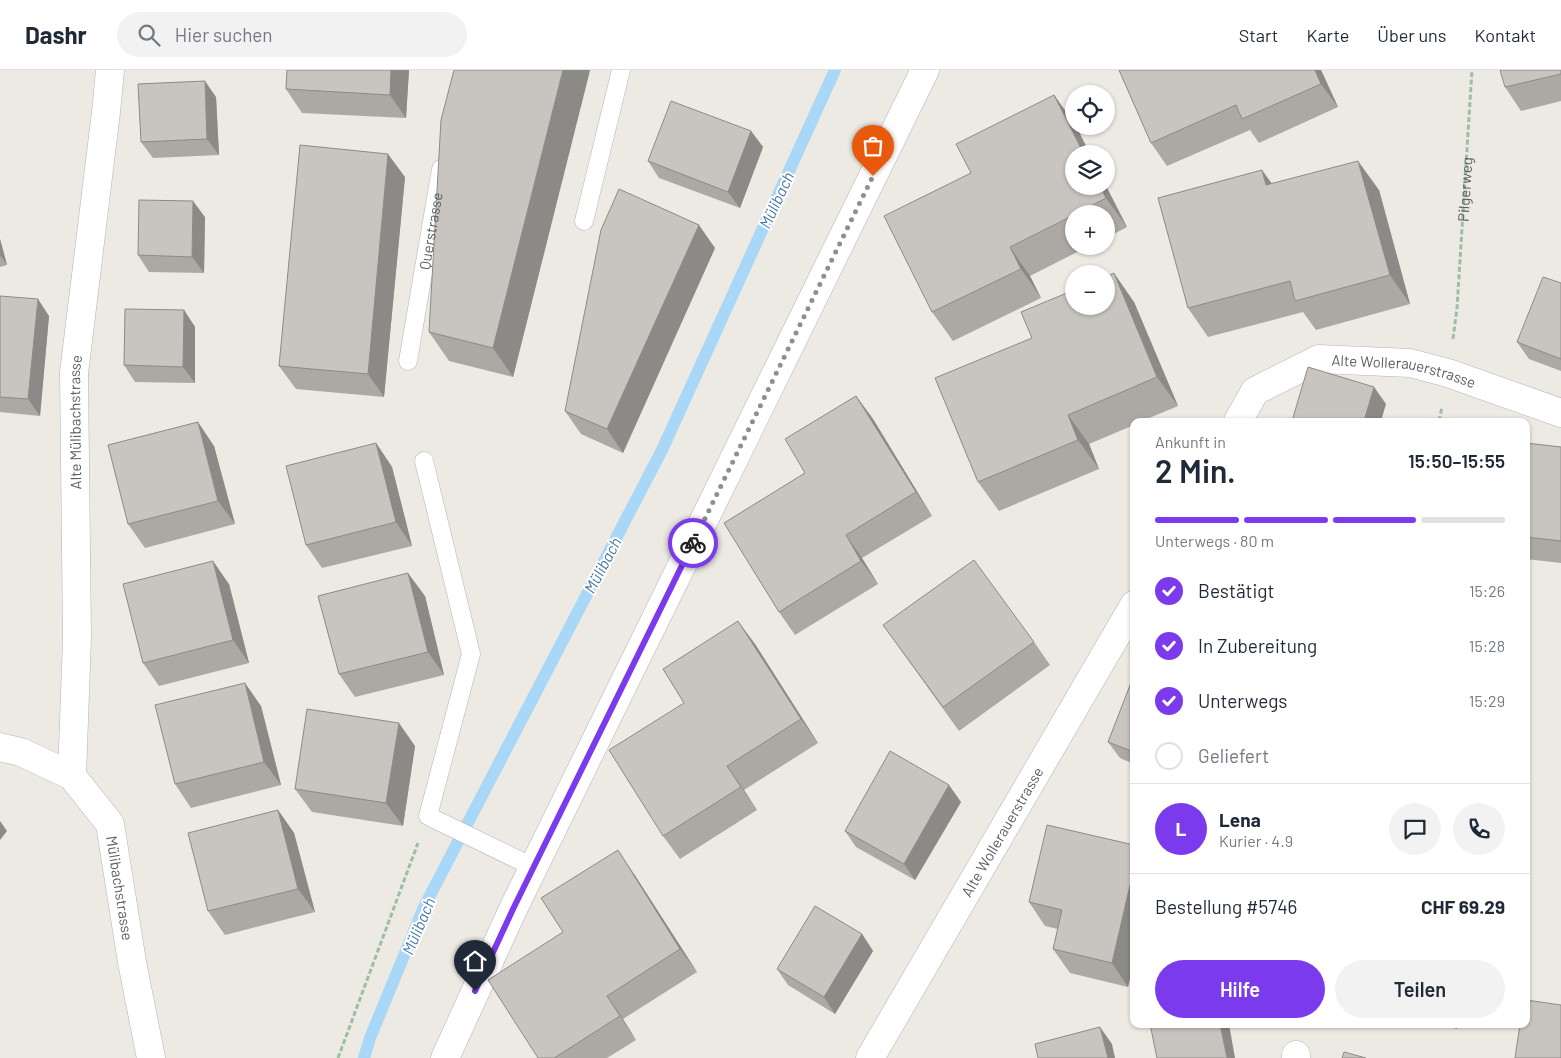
<!DOCTYPE html>
<html lang="de">
<head>
<meta charset="utf-8">
<style>
	:root { --surface:#fff; --page:#f2f2f3; --text:#1f2937; --muted:#747a83; --line:#e0e1e3; --accent:#7c3aed }
	body { margin:0; font-family:Barlow,sans-serif; background:var(--page); color:var(--text); height:100vh; display:flex; flex-direction:column; font-size:19px; white-space:nowrap }
	* { box-sizing:border-box; margin:0 }
	p { font-size:16px; color:var(--muted) }
	.icon { flex:none; width:28px; height:28px; fill:none; stroke:currentColor; stroke-width:2; stroke-linecap:round; stroke-linejoin:round }
	.map { position:relative; flex:1; overflow:hidden }
	.panel { position:absolute; left:1130px; top:348px; width:400px; height:610px; display:flex; flex-direction:column; background:var(--surface); border-radius:10px; box-shadow:0 1px 4px #0004 }
	.panel>* { flex:none }
	.buttons { position:absolute; left:1065px; top:15px; display:grid; gap:10px }
	.buttons a { display:grid; place-items:center; width:50px; height:50px; border-radius:50%; background:var(--surface); box-shadow:0 1px 4px #0004; font-size:25px }
	.pin { position:absolute; display:grid; place-items:center; width:42px; height:42px; color:#fff; margin:-51px -21px; border-radius:50% 50% 50% 0; rotate:-45deg; box-shadow:0 0 5px #0007 }
	.pin .icon { rotate:45deg }
	.courier { position:absolute; display:grid; place-items:center; width:50px; height:50px; margin:-25px; border:4px solid #7c3aed; border-radius:50%; background:#fff; color:#222; box-shadow:0 1px 6px #0007 }
	.overview em { font-style:normal; font-weight:600 }
	.overview div { display:flex; flex-direction:column-reverse }
	.overview { display:flex; align-items:center; justify-content:space-between; height:85px; padding:0 25px }
	h1 { font-size:32px; font-weight:600; line-height:38px }
	.bar { display:grid; grid-template-columns:repeat(4,1fr); gap:8px 5px; align-content:center; height:60px; padding:0 25px }
	.bar i { height:6px; border-radius:4px; background:var(--line) }
	.bar .active { background:var(--accent) }
	.bar p { grid-column:span 4 }
	.line { display:flex; align-items:center; gap:12px; padding:0 25px; border-top:1px solid var(--line) }
	.line div { flex:1 }
	.round { display:grid; place-items:center; flex:none; width:52px; height:52px; border-radius:26px; background:var(--page) }
	ol { padding:0 25px; list-style:none }
	li { display:flex; align-items:center; gap:15px; height:55px }
	li p { margin-inline-start:auto }
	li .icon { padding:5px; border-radius:50%; background:var(--accent); color:#fff; stroke-width:4 }
	li:last-child { color:var(--muted) }
	li i { width:28px; height:28px; border:2px solid var(--line); border-radius:50% }
	.primary-button { display:flex; gap:10px; margin-top:auto; padding:10px 25px }
	.primary-button a { flex:1; height:58px; border-radius:30px; background:var(--accent); color:#fff; font-size:20px; font-weight:600; line-height:58px; text-align:center }
	.primary-button a+a { background:var(--page); color:var(--text) }
	header { display:flex; align-items:center; gap:30px; box-sizing:border-box; height:70px; padding:0 25px; background:var(--surface); border-bottom:1px solid var(--line) }
	header strong { font-size:24px }
	nav { display:flex; gap:28px; margin-inline-start:auto; font-size:18px }
	.search { width:350px; height:45px; background:var(--page); display:flex; align-items:center; gap:12px; box-sizing:border-box; padding:0 18px; border-radius:28px; color:var(--muted); font-size:19px }
	.map>svg:first-child { display:block }
</style>
</head>
<body>
<header>
<strong>Dashr</strong>
<div class="search"><svg class="icon" aria-label="search" viewBox="0 0 24 24"><circle cx="10" cy="10" r="6"/><path d="M15 15l6 6"/></svg>Hier suchen</div>
<nav><a>Start</a><a>Karte</a><a>Über uns</a><a>Kontakt</a></nav>
</header>
<div class="map">
<svg width="1561" height="988" viewBox="0 0 1561 988">
	<rect width="100%" height="100%" fill="#eceae3"/>
	<g fill="none" stroke-linecap="round" stroke-linejoin="round">
		<polyline stroke="#a8d7f7" stroke-width="12" points="364,988 370,968 424,837 662,380 835,0"/>
		<g stroke="#b0b3b7" stroke-width="19">
			<g id="service">
				<polyline points="584,151 621,0"/>
				<path id="s2" d="M408 291 441 99"/>
				<polyline points="424,391 471,584 428,746 533,797"/>
			</g>
		</g>
		<g stroke="#b0b3b7" stroke-width="29">
			<g id="minor">
				<path id="s3" d="M1238 351 1255 321 1319 289 1410 293 1448 303 1561 343"/>
				<path id="s4" d="M0 677 21 682 72 706 110 754 132 892 151 988"/>
				<path id="s5" d="M72 706 77 568 74 303 106 42 110 0"/>
				<polyline points="445,988 514,837 925,0"/>
				<path id="s6" d="M870 988 1134 535"/>
				<polyline points="1296,988 1296,985"/>
			</g>
		</g>
		<g stroke="#9ac0a4" stroke-width="3" stroke-dasharray="5 2.5" stroke-linecap="butt">
			<path id="s1" d="M1453 269 1457 238 1472 0"/>
			<polyline points="1439,351 1442,337"/>
			<polyline points="338,988 418,773"/>
		</g>
		<use href="#service" stroke="#fff" stroke-width="18"/>
		<use href="#minor" stroke="#fff" stroke-width="28"/>
	</g>
	<g fill="#aca9a5">
		<polygon points="287,0 409,0 406,48 302,43 286,19"/>
		<polygon points="454,0 590,0 513,307 449,291 429,262"/>
		<polygon points="1119,0 1321,0 1338,37 1259,73 1250,60 1167,96 1151,73"/>
		<polygon points="1561,0 1561,31 1521,41 1505,17"/>
		<polygon points="1054,25 1074,53 1074,56 1076,56 1090,84 1074,116 1106,116 1127,157 1106,168 1106,144 1074,144 1074,176 1089,176 1030,206 1041,228 953,271 932,242 971,103"/>
		<polygon points="216,27 219,85 153,88 141,72"/>
		<polygon points="751,61 763,77 740,138 659,108 648,91"/>
		<polygon points="405,107 384,327 296,319 279,296"/>
		<polygon points="1272,114 1379,120 1410,234 1316,260 1303,242 1208,267 1188,238"/>
		<polygon points="205,147 204,203 149,202 138,185"/>
		<polygon points="0,169 7,195 0,197"/>
		<polygon points="715,178 623,383 581,364 565,341"/>
		<polygon points="1561,213 1561,301 1529,289 1517,272"/>
		<polygon points="0,226 49,246 40,346 0,342"/>
		<polygon points="1134,232 1178,336 1142,351 1134,351 1134,355 1089,374 1099,399 999,441 978,412"/>
		<polygon points="184,240 195,257 195,313 135,312 124,295"/>
		<polygon points="856,326 873,349 932,446 862,488 878,514 795,565 779,542 805,403"/>
		<polygon points="376,373 392,397 412,476 322,498 306,475"/>
		<polygon points="1526,373 1561,377 1561,493 1526,489"/>
		<polygon points="214,376 235,454 145,478 128,454"/>
		<polygon points="229,514 249,593 159,616 143,593"/>
		<polygon points="425,526 444,605 355,627 339,604"/>
		<polygon points="883,555 1034,572 1050,595 959,661"/>
		<polygon points="755,574 818,673 744,720 757,740 680,789 663,766 684,633"/>
		<polygon points="1134,605 1134,694 1120,688 1108,672"/>
		<polygon points="261,636 281,715 191,738 175,714"/>
		<polygon points="415,676 403,756 312,742 295,719"/>
		<polygon points="961,732 915,810 856,777 845,761"/>
		<polygon points="278,740 294,763 315,842 225,865 208,841"/>
		<polygon points="1134,775 1134,892 1128,917 1070,903 1053,879 1058,859 1045,856 1029,832"/>
		<polygon points="634,804 697,902 623,949 636,970 607,988 538,988 563,862"/>
		<polygon points="862,864 873,881 835,944 788,915 777,899"/>
		<polygon points="1438,954 1458,954 1457,959"/>
	</g>
	<g fill="#8c8a86">
		<polygon points="391,0 409,0 406,48 390,25"/>
		<polygon points="563,0 590,0 513,307 493,278"/>
		<polygon points="1315,0 1321,0 1338,37 1321,14"/>
		<polygon points="205,11 216,27 219,85 207,69"/>
		<polygon points="1054,25 1074,53 1074,56 1076,56 1090,84 1084,84"/>
		<polygon points="751,61 763,77 740,138 728,122"/>
		<polygon points="388,84 405,107 384,327 368,304"/>
		<polygon points="1358,91 1379,120 1410,234 1390,205"/>
		<polygon points="1262,100 1283,129 1266,115"/>
		<polygon points="1100,116 1106,116 1127,157 1106,128"/>
		<polygon points="193,131 205,147 204,203 192,187"/>
		<polygon points="699,155 715,178 623,383 607,359"/>
		<polygon points="0,169 7,195 0,185"/>
		<polygon points="1010,177 1030,206 1041,228 1021,199"/>
		<polygon points="1114,203 1134,232 1178,336 1157,307"/>
		<polygon points="38,229 49,246 40,346 28,329"/>
		<polygon points="184,240 195,257 195,313 183,297"/>
		<polygon points="1374,317 1386,334 1381,351 1364,351"/>
		<polygon points="856,326 873,349 932,446 916,422"/>
		<polygon points="1068,345 1089,374 1099,399 1078,370"/>
		<polygon points="198,352 214,376 235,454 218,431"/>
		<polygon points="376,373 392,397 412,476 396,452"/>
		<polygon points="846,465 862,488 878,514 861,491"/>
		<polygon points="213,491 229,514 249,593 233,570"/>
		<polygon points="408,503 425,526 444,605 428,582"/>
		<polygon points="738,551 755,574 818,673 801,649"/>
		<polygon points="245,613 261,636 281,715 264,692"/>
		<polygon points="399,653 415,676 403,756 386,733"/>
		<polygon points="727,696 744,720 757,740 741,717"/>
		<polygon points="949,715 961,732 915,810 904,794"/>
		<polygon points="278,740 294,763 315,842 298,819"/>
		<polygon points="0,751 7,761 0,770"/>
		<polygon points="618,780 634,804 697,902 680,879"/>
		<polygon points="1134,798 1134,892 1128,917 1112,893"/>
		<polygon points="862,864 873,881 835,944 824,927"/>
		<polygon points="607,926 623,949 636,970 620,946"/>
		<polygon points="1220,954 1229,954 1235,988 1227,988"/>
		<polygon points="1453,954 1458,954 1457,959"/>
		<polygon points="1100,957 1112,974 1115,988 1108,988"/>
	</g>
	<g fill="#c8c5c0" stroke="#8c8a86">
		<polygon points="287,0 391,0 390,25 286,19"/>
		<polygon points="454,0 563,0 493,278 429,262 441,50"/>
		<polygon points="1119,0 1315,0 1321,14 1242,49 1236,35 1151,73"/>
		<polygon points="1500,0 1561,0 1561,4 1505,17"/>
		<polygon points="205,11 207,69 141,72 138,14"/>
		<polygon points="1054,25 1084,84 1074,84 1074,116 1100,116 1106,128 1076,144 1074,144 1074,145 1010,177 1021,199 932,242 884,146 971,103 956,74"/>
		<polygon points="671,31 751,61 728,122 648,91"/>
		<polygon points="300,75 388,84 368,304 279,296"/>
		<polygon points="1358,91 1390,205 1295,231 1290,211 1188,238 1158,128 1262,100 1266,115"/>
		<polygon points="619,119 699,155 607,359 565,341 601,160"/>
		<polygon points="139,130 193,131 192,187 138,185"/>
		<polygon points="1114,203 1157,307 1068,345 1078,370 978,412 935,308 1032,268 1021,242 1074,220 1074,236 1106,236 1106,207"/>
		<polygon points="1543,207 1561,213 1561,289 1517,272"/>
		<polygon points="0,226 38,229 28,329 0,327"/>
		<polygon points="125,239 184,240 183,297 124,295"/>
		<polygon points="1308,297 1374,317 1364,351 1292,351"/>
		<polygon points="856,326 916,422 846,465 861,491 779,542 724,453 805,403 785,369"/>
		<polygon points="198,352 218,431 128,454 108,375"/>
		<polygon points="376,373 396,452 306,475 286,396"/>
		<polygon points="1526,373 1561,377 1561,471 1526,467"/>
		<polygon points="974,490 1034,572 943,637 883,555"/>
		<polygon points="213,491 233,570 143,593 123,514"/>
		<polygon points="408,503 428,582 339,604 318,526"/>
		<polygon points="738,551 801,649 727,696 741,717 663,766 609,680 684,633 663,599"/>
		<polygon points="1134,605 1134,682 1108,672"/>
		<polygon points="245,613 264,692 175,714 155,635"/>
		<polygon points="307,639 399,653 386,733 295,719"/>
		<polygon points="890,681 949,715 904,794 845,761"/>
		<polygon points="278,740 298,819 208,841 188,763"/>
		<polygon points="1047,755 1134,775 1134,798 1112,893 1053,879 1062,840 1029,832"/>
		<polygon points="618,780 680,879 607,926 620,946 554,988 538,988 488,910 563,862 541,828"/>
		<polygon points="815,836 862,864 824,927 777,899"/>
		<polygon points="1526,930 1561,935 1561,988 1515,988 1520,954 1526,954"/>
		<polygon points="1150,954 1220,954 1227,988 1157,988"/>
		<polygon points="1100,957 1108,988 1038,988 1035,974"/>
		<polygon points="1344,982 1366,988 1342,988"/>
	</g>
	<g fill="none" stroke-linecap="round" stroke-linejoin="round">
		<polyline stroke="#8e908f" stroke-width="5" stroke-dasharray="0 9" points="693,473 873,106"/>
		<polyline stroke="#7c3aed" stroke-width="6" points="475,921 514,837 693,473"/>
	</g>
	<g text-anchor="middle" dominant-baseline="central" stroke-width="4" stroke-linejoin="round" paint-order="stroke">
		<g font-size="15" fill="#5b5f62" stroke="#fff">
			<text stroke="none"><textPath href="#s1" startOffset="150">Pilgerweg</textPath></text>
			<text stroke="none"><textPath href="#s2" startOffset="132">Querstrasse</textPath></text>
			<text stroke="none"><textPath href="#s3" startOffset="192">Alte Wollerauerstrasse</textPath></text>
			<text stroke="none"><textPath href="#s5" startOffset="354">Alte Mülibachstrasse</textPath></text>
			<text stroke="none"><textPath href="#s6" startOffset="262">Alte Wollerauerstrasse</textPath></text>
			<text stroke="none"><textPath href="#s4" startOffset="204">Mülibachstrasse</textPath></text>
		</g>
		<g font-size="16" font-style="italic" fill="#4779a7" stroke="#fff">
			<text transform="translate(776 130) rotate(-65)">Mülibach</text>
			<text transform="translate(602 495) rotate(-62)">Mülibach</text>
			<text transform="translate(418 856) rotate(-67)">Mülibach</text>
		</g>
	</g>
</svg>
<div class="buttons">
<a><svg class="icon" aria-label="locate" viewBox="0 0 24 24"><circle cx="12" cy="12" r="6"/><path d="M12 2v4M12 18v4M2 12h4M18 12h4"/></svg></a>
<a><svg class="icon" aria-label="layers" viewBox="0 0 24 24"><path d="M12 4l9 5-9 5-9-5zM3 14l9 5 9-5"/></svg></a>
<a>+</a>
<a>−</a>
</div>
<div class="pin" style="left:873px;top:106px;background:#ea580c"><svg class="icon" aria-label="bag" viewBox="0 0 24 24"><path d="M5 8h14l-1 12H6zM9 8a3 3 0 0 1 6 0"/></svg></div>
<div class="pin" style="left:475px;top:921px;background:#1f2937"><svg class="icon" aria-label="home" viewBox="0 0 24 24"><path d="M3 11l9-7 9 7M6 9v11h12V9"/></svg></div>
<div class="courier" style="left:693px;top:473px"><svg class="icon" aria-label="bike" viewBox="0 0 24 24"><circle cx="6" cy="16" r="4"/><circle cx="18" cy="16" r="4"/><path d="M6 16l4-8h5l3 8M10 8l3 8H6M13 5h3"/></svg></div>
<section class="panel">
<div class="overview"><div><h1>2 Min.</h1><p>Ankunft in</p></div><em>15:50–15:55</em></div>
<div class="bar"><i class="active"></i><i class="active"></i><i class="active"></i><i></i><p>Unterwegs · 80 m</p></div>
<ol>
<li><svg class="icon" aria-label="check" viewBox="0 0 24 24"><path d="M5 12l5 5 9-10"/></svg>Bestätigt<p>15:26</p></li>
<li><svg class="icon" aria-label="check" viewBox="0 0 24 24"><path d="M5 12l5 5 9-10"/></svg>In Zubereitung<p>15:28</p></li>
<li><svg class="icon" aria-label="check" viewBox="0 0 24 24"><path d="M5 12l5 5 9-10"/></svg>Unterwegs<p>15:29</p></li>
<li><i></i>Geliefert</li>
</ol>
<div class="line" style="height:90px"><b class="round" style="background:var(--accent);color:#fff">L</b><div><b>Lena</b><p>Kurier · 4.9</p></div><a class="round"><svg class="icon" aria-label="chat" viewBox="0 0 24 24"><path d="M4 5h16v11H9l-5 4z"/></svg></a><a class="round"><svg class="icon" aria-label="phone" viewBox="0 0 24 24"><path d="M5 4h4l2 5-3 2q2 4 5 5l2-3 5 2v4C11 20 4 13 5 4z"/></svg></a></div>
<div class="line" style="height:65px"><div>Bestellung #5746</div><b>CHF 69.29</b></div>
<div class="primary-button"><a>Hilfe</a><a>Teilen</a></div>
</section>
</div>
</body>
</html>
